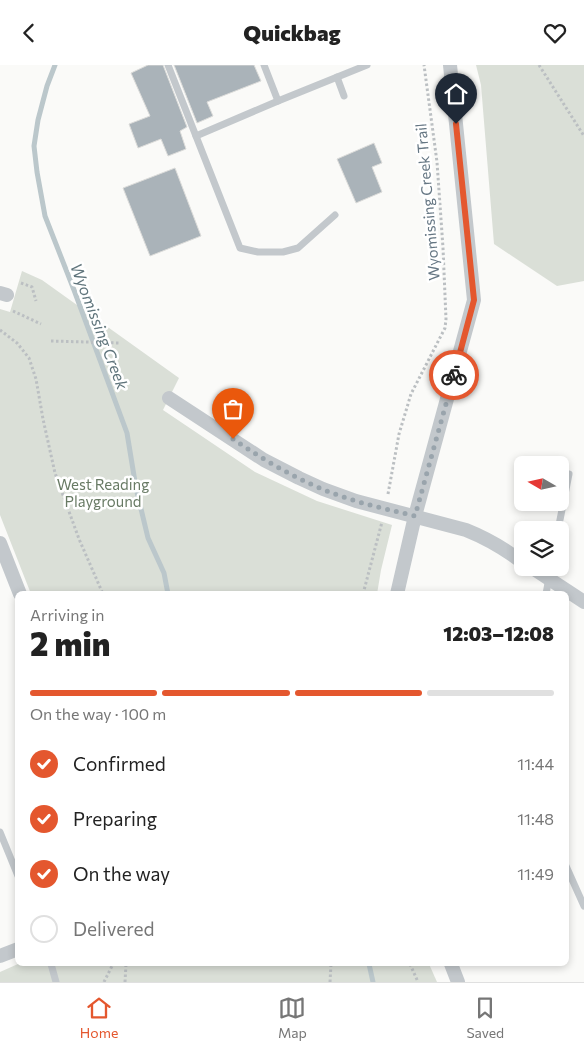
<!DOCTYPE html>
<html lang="en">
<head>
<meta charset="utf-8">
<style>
	:root { --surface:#fff; --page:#f6f6f6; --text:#222; --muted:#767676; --line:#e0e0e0; --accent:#e4572e }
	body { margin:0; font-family:Commissioner,sans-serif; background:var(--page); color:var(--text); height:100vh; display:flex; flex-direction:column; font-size:19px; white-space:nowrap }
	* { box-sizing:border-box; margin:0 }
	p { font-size:16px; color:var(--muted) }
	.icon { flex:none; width:28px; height:28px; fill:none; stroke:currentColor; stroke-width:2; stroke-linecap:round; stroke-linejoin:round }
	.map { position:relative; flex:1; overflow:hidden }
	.panel { position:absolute; left:15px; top:526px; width:554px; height:375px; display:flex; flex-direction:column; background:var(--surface); border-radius:8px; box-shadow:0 2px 8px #0003 }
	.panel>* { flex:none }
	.needle { width:32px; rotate:279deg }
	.tools { position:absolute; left:514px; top:391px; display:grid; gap:10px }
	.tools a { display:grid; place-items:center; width:55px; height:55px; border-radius:8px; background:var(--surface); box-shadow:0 2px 8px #0003; font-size:25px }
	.pin { position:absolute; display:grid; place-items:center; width:42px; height:42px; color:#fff; margin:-51px -21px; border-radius:50% 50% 50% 0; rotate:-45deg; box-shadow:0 0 5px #0007 }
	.pin .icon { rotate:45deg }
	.courier { position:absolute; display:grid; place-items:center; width:50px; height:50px; margin:-25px; border:4px solid #e4572e; border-radius:50%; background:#fff; color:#222; box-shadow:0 1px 6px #0007 }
	.overview em { font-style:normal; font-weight:800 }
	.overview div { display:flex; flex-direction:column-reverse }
	.overview { display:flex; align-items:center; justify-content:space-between; height:85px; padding:0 15px }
	h1 { font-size:32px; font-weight:800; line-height:38px }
	.bar { display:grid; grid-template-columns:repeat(4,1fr); gap:8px 5px; align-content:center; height:60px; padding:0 15px }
	.bar i { height:6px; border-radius:4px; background:var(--line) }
	.bar .active { background:var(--accent) }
	.bar p { grid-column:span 4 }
	ol { padding:0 15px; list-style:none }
	li { display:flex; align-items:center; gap:15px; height:55px }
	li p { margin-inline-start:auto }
	li .icon { padding:5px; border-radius:50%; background:var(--accent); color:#fff; stroke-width:4 }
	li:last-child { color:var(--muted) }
	li i { width:28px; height:28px; border:2px solid var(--line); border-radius:50% }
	header { display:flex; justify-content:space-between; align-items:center; height:65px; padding:0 15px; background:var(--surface); font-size:22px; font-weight:800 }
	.tabs { display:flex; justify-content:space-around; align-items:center; height:70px; border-top:1px solid var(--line); background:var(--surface); font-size:14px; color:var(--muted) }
	.tabs a { display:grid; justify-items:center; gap:2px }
	.tabs .active { color:var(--accent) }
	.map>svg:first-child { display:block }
</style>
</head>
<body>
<header><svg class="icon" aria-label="back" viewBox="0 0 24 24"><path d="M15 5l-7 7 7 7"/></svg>Quickbag<svg class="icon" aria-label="heart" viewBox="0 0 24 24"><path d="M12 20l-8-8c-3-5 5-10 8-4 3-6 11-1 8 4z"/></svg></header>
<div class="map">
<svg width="584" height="917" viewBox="0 0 584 917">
	<rect width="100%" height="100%" fill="#fafaf8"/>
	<g fill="#dadfd7">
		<polygon points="476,0 584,0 584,216 557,221 494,179 481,20"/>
		<polygon points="22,206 42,215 179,313 163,345 255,407 317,436 392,460 381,505 377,529 31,529 0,450 0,244 10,247"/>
		<polygon points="18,899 429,899 437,917 0,917 0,907"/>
	</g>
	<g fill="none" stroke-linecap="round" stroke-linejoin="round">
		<g stroke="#bbc7cb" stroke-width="5">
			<polyline points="55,0 47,21 38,55 34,81 37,107 45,151 74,225 127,368 136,423 148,473 164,508 168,529"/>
			<polyline points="369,899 373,917"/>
		</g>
	</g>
	<g fill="#aab3b9" stroke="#dcdcda">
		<polygon points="148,0 163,0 187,62 180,66 186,84 168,91 161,74 138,83 129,59 150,51 131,8"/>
		<polygon points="174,0 254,0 261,16 207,37 213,51 197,58"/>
		<polygon points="374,78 382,98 372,102 382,127 356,138 337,94"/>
		<polygon points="175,103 201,171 150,191 123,123"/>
	</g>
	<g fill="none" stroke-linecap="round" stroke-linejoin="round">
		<g stroke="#bbbfc2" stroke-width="3" stroke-dasharray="2.5 2.5" stroke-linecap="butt">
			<polyline points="539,0 584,71"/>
			<polyline points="21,218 32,222 36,236"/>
			<polyline points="13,246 41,259"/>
			<polyline points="0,265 17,278 29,293 36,314 43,354 55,408 79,474 103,529"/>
			<polyline points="51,276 120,278"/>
			<polyline points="388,429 399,369 411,329 445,263 446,254 443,183 437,97 424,0"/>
			<polyline points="363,529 382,457"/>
			<polyline points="410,899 418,917"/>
			<polyline points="104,917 113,899"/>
			<polyline points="125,917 126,899"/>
			<polyline points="330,917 331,899"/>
		</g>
		<g stroke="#c3c8cc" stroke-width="7">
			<polyline points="168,0 240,183 258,187 283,187 298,183 335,150"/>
			<polyline points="264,0 278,36"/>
			<polyline points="337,12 344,31"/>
			<polyline points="196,71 278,36 367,0"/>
			<polyline points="558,465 569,409"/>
			<polyline points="546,529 551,502"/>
			<polyline points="0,767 18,811"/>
			<polyline points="566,801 584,841"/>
			<polyline points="51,899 56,917"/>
		</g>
		<g stroke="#c3c8cc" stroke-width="14">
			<polyline points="0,228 7,230"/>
			<path d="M169 333 264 395 299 413 323 424 356 436 466 465C486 473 505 484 522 497"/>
			<polyline points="0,478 20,529"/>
			<polyline points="531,502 584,537"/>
			<polyline points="397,529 415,451 474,235 450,0"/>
			<polyline points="0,891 18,884"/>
			<polyline points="451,899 458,917"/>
		</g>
	</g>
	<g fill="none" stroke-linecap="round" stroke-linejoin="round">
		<path stroke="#99a4ac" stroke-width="5" stroke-dasharray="0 9" d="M233 374C271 400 311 423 356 436 375 442 395 446 415 451L454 310"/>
		<polyline stroke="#e4572e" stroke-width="6" points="454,310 474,235 456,59"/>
	</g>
	<g text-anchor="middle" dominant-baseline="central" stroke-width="5" stroke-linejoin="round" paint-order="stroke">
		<g font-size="15" fill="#657683" stroke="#fff">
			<text transform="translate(427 137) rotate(-95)">Wyomissing Creek Trail</text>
		</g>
		<g font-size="15" fill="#687a64" stroke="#fff">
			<text x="103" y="419">West Reading<tspan x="103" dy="17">Playground</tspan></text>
		</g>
		<g font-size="16" font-style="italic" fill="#60757c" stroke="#fff">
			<text transform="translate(100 261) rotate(69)">Wyomissing Creek</text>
		</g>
	</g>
</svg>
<div class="tools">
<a><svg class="needle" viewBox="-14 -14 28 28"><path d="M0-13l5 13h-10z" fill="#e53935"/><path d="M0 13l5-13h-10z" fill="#767676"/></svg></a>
<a><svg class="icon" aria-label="layers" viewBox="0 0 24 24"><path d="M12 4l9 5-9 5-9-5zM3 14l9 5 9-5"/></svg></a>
</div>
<div class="pin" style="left:233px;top:374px;background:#ea580c"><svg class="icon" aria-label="bag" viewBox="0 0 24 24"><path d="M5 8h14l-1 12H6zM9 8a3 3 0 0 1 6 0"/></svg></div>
<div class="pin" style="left:456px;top:59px;background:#1f2937"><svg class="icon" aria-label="home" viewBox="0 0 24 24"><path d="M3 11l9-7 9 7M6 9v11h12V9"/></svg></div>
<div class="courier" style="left:454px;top:310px"><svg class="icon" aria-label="bike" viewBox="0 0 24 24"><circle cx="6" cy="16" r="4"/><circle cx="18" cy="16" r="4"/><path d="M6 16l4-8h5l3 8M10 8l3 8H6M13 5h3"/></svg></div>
<section class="panel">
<div class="overview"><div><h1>2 min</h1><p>Arriving in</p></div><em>12:03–12:08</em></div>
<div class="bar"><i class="active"></i><i class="active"></i><i class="active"></i><i></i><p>On the way · 100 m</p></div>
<ol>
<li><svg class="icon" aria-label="check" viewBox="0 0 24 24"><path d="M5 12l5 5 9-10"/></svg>Confirmed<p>11:44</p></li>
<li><svg class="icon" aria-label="check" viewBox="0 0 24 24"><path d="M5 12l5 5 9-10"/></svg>Preparing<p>11:48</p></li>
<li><svg class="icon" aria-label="check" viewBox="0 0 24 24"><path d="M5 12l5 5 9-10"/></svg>On the way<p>11:49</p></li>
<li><i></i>Delivered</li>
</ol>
</section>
</div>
<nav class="tabs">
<a class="active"><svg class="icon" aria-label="home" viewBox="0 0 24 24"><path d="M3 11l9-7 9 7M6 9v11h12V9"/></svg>Home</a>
<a><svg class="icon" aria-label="map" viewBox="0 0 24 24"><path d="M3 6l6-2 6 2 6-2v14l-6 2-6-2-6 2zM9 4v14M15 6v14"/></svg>Map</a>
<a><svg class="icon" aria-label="saved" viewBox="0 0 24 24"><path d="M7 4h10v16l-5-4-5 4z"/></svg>Saved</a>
</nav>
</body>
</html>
